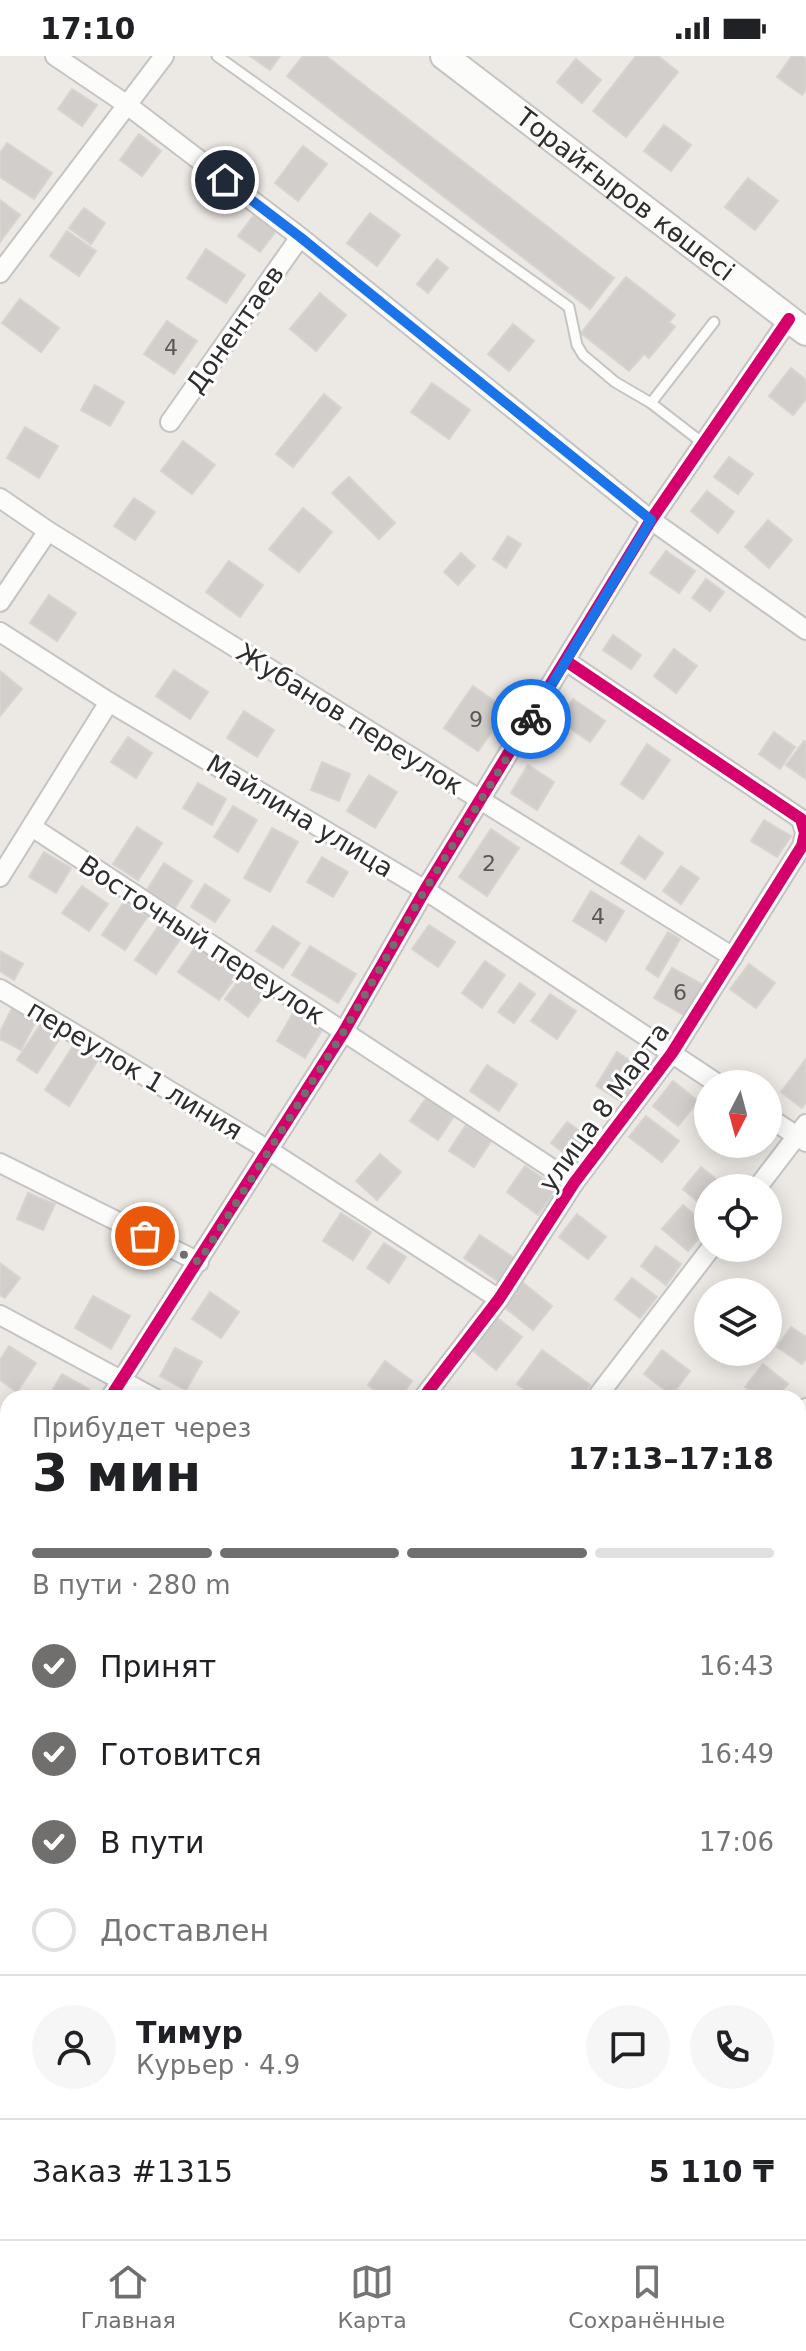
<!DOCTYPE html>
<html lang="ru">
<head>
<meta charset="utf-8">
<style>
	:root { --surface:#fff; --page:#f6f6f6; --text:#202124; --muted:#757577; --line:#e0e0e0; --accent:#706f6e }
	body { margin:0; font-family:"DejaVu Sans",sans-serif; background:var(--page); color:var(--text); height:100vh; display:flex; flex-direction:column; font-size:30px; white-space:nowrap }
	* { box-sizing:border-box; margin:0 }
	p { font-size:26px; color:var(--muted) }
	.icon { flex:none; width:44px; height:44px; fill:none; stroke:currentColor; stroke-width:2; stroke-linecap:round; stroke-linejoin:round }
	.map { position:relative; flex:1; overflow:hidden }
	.sheet { position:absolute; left:0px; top:1334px; width:806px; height:850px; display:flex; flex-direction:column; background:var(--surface); border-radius:24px 24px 0 0; box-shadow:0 4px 20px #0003 }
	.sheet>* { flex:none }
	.needle { width:52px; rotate:186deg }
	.controls { position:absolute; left:694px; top:1014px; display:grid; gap:16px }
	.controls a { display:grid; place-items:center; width:88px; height:88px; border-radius:50%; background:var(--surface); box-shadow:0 4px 20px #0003; font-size:40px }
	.pin { position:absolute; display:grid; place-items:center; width:68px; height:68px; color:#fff; margin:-34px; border:4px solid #fff; border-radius:50%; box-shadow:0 2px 8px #0007 }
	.courier { position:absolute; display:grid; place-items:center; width:80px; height:80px; margin:-40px; border:6px solid #1a73e8; border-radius:50%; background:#fff; color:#222; box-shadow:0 2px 10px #0007 }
	.head em { font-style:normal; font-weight:800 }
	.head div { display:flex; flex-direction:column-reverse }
	.head { display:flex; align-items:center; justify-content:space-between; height:136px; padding:0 32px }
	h1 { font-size:52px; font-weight:800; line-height:60px }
	.bar { display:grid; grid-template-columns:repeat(4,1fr); gap:12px 8px; align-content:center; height:96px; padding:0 32px }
	.bar i { height:10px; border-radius:6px; background:var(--line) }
	.bar .selected { background:var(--accent) }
	.bar p { grid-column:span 4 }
	.line { display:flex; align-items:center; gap:20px; padding:0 32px; border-top:2px solid var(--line) }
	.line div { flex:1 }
	.round { display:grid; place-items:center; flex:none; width:84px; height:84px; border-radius:42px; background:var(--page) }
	ol { padding:0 32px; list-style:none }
	li { display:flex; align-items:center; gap:24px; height:88px }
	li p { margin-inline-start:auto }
	li .icon { padding:8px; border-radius:50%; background:var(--accent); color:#fff; stroke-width:4 }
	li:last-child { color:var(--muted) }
	li i { width:44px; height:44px; border:4px solid var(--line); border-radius:50% }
	.status { display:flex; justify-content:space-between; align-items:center; height:56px; padding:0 40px; background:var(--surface); direction:ltr }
	.status svg { height:22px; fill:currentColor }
	.tab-bar { display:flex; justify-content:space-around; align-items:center; height:112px; border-top:2px solid var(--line); background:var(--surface); font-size:22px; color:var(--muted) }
	.tab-bar a { display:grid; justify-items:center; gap:4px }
	.tab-bar .selected { color:var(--accent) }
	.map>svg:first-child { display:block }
</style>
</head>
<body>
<div class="status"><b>17:10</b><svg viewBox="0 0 49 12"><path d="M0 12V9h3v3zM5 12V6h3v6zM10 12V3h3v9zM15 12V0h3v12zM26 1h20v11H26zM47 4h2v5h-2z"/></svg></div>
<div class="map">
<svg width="806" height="2183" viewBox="0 0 806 2183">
	<rect width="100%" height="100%" fill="#ece8e4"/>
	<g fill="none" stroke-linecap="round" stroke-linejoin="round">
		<g stroke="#99d6ec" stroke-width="20">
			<polyline points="0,1873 8,1881"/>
			<polyline points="296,2176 303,2183"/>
		</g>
	</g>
	<g fill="#d1cecb" stroke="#d7d4d0" stroke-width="2">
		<polygon points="250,0 280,0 270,14"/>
		<polygon points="303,0 326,0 614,222 590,253 287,20"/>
		<polygon points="636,0 658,0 678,16 626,81 593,55"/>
		<polygon points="792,0 802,0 806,3 806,34 802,39 777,21"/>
		<polygon points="576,3 601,24 582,47 557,26"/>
		<polygon points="72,33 97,49 82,70 58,53"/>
		<polygon points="664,69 691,89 671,115 644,95"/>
		<polygon points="139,78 161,95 142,120 120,104"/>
		<polygon points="7,87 52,117 34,143 0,121 0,97"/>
		<polygon points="303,90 327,108 298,145 275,127"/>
		<polygon points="748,122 778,145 755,174 725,151"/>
		<polygon points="0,144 20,159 0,186"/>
		<polygon points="84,152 105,167 91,188 69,172"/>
		<polygon points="370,157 400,179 377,210 347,187"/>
		<polygon points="255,158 277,174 260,196 238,180"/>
		<polygon points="67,175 96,195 79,220 50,200"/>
		<polygon points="206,193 245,219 226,247 187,222"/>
		<polygon points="437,203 448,212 428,237 417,228"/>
		<polygon points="626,221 675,259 669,266 675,271 649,302 644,298 629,315 581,277"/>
		<polygon points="320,237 346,259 316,295 290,273"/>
		<polygon points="20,243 59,272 41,296 2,267"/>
		<polygon points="167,265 197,285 174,318 144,298"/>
		<polygon points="513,268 534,285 509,315 488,298"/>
		<polygon points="791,312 806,324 806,343 793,359 769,340"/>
		<polygon points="432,327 470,354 449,383 411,356"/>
		<polygon points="95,329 124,346 110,370 81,354"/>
		<polygon points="324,338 341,352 293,411 276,398"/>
		<polygon points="25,371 58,390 39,422 7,402"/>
		<polygon points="183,385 215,409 192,438 161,415"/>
		<polygon points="729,401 753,418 738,438 714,421"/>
		<polygon points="349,421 395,467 379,483 332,437"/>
		<polygon points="707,435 734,456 718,477 691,455"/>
		<polygon points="134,442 155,456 135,484 114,470"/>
		<polygon points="303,452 332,476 299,516 269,493"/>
		<polygon points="768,464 792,484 769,512 745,491"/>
		<polygon points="508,480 521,488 506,512 493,503"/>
		<polygon points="666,495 695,515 679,537 650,517"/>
		<polygon points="461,497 475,510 458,529 444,516"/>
		<polygon points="229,505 263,529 240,561 206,536"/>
		<polygon points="706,523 724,536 710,555 692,542"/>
		<polygon points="49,539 76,557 57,585 30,567"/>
		<polygon points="613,579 641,599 631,613 603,594"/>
		<polygon points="674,593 697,610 676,637 654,620"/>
		<polygon points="174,614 208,636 190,663 156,640"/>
		<polygon points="0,615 22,633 0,660"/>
		<polygon points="473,630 507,654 478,695 444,672"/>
		<polygon points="573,643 605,665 590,686 558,664"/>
		<polygon points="244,655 274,674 257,701 227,682"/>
		<polygon points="774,676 795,691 780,713 759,698"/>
		<polygon points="128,681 152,697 136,722 111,706"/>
		<polygon points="804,685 806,686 806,723 786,709"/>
		<polygon points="647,688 670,704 643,743 621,728"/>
		<polygon points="322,706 350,718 339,745 311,734"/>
		<polygon points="528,709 554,726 537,754 511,737"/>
		<polygon points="369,719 397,736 375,772 347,755"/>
		<polygon points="198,727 226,743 212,769 183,752"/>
		<polygon points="233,750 257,764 238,796 214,781"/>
		<polygon points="764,764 791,780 777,801 751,785"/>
		<polygon points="137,771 162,787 138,824 113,808"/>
		<polygon points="272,772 298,786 270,836 244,822"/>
		<polygon points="491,773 519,792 487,840 459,821"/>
		<polygon points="639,780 663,797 645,823 621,807"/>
		<polygon points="44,796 71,812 56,837 29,821"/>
		<polygon points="322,801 348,816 333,841 307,826"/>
		<polygon points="164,807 192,825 175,852 147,834"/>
		<polygon points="681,810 699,822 681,848 663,835"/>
		<polygon points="205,828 230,844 215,866 191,851"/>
		<polygon points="82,830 108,848 89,875 62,857"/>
		<polygon points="591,835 624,855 606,885 573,865"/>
		<polygon points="124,846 147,861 125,894 102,879"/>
		<polygon points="160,868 181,882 156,918 135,904"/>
		<polygon points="429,869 455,886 438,911 412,893"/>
		<polygon points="273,870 300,887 283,912 256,895"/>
		<polygon points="668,876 680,883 658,921 646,913"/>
		<polygon points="197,889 238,918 219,944 178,916"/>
		<polygon points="310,890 356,918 338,947 292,919"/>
		<polygon points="0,895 23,908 14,924 0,915"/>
		<polygon points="485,905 505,919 482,952 462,937"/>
		<polygon points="749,908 775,927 756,952 730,933"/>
		<polygon points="672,912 705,930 687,961 654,942"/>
		<polygon points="243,919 267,936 248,961 225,943"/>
		<polygon points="520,927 535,938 514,967 498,956"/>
		<polygon points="550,938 576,955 557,983 531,965"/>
		<polygon points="12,952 36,965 21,994 0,983 0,976"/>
		<polygon points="293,957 322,974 305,1002 277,985"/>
		<polygon points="42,966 62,979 37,1017 17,1004"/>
		<polygon points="75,987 99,1002 69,1050 45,1034"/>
		<polygon points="617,996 643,1013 622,1046 596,1030"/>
		<polygon points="806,1003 806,1046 802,1052 781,1036"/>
		<polygon points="487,1009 517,1028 499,1055 470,1035"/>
		<polygon points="673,1025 698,1045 678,1070 653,1050"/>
		<polygon points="427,1041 454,1060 438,1084 410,1065"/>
		<polygon points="646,1060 679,1085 662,1106 629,1081"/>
		<polygon points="567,1066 594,1085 578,1107 551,1087"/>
		<polygon points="466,1069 491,1085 474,1111 449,1095"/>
		<polygon points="380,1098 401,1116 377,1144 356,1125"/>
		<polygon points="525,1110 557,1132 538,1159 507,1136"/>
		<polygon points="701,1111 727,1132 708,1132 708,1154 683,1133"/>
		<polygon points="28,1137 55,1148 43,1174 17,1163"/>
		<polygon points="683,1149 708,1171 688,1195 662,1173"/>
		<polygon points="341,1157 371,1176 353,1204 323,1185"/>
		<polygon points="577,1158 606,1181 588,1203 559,1181"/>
		<polygon points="480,1179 514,1202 498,1225 464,1202"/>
		<polygon points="384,1187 406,1201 389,1227 367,1212"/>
		<polygon points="656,1190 681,1208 666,1229 641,1210"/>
		<polygon points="0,1207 20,1222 5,1242 0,1239"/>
		<polygon points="632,1222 657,1241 640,1262 615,1243"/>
		<polygon points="522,1226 552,1250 533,1274 503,1250"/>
		<polygon points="210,1236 239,1256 221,1282 192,1263"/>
		<polygon points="93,1240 130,1260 111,1293 75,1272"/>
		<polygon points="496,1261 522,1281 496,1314 471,1293"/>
		<polygon points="791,1271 806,1281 806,1302 802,1308 777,1291"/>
		<polygon points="9,1290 36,1307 17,1336 0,1324 0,1304"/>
		<polygon points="175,1292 202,1306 186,1334 160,1320"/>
		<polygon points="542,1294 590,1329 580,1342 536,1342 517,1328"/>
		<polygon points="662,1294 690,1315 672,1339 644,1318"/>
		<polygon points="385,1305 412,1325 400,1342 385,1342 368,1329"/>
		<polygon points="763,1308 788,1328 777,1342 759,1342 745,1331"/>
		<polygon points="62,1318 89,1333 83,1342 48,1342"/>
		<polygon points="806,1401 806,1429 798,1424 798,1412"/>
		<polygon points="798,1563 806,1570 806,1606 800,1614"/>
		<polygon points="801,1821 806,1825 806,1862 804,1865 798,1861 798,1825"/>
		<polygon points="798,2010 806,2017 806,2045 798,2053"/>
	</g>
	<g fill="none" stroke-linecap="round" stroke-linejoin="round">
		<g stroke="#c5c4c5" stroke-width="13">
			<g id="lane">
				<polyline points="217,0 569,251 577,289 583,299 615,326 651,347 704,388"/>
				<polyline points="651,347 714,266"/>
			</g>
		</g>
		<g stroke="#c5c4c5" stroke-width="22">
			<g id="street">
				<polyline points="55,0 126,48 300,181 651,464 806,574"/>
				<polyline points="0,217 164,0"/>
				<polyline points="170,366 300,181"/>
				<polyline points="0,442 48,475 733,901"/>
				<polyline points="0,546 48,475"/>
				<polyline points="0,576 109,646 425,834 718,1028"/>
				<polyline points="32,771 574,1127"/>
				<polyline points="0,821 109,646"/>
				<polyline points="0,933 270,1095 499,1243"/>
				<polyline points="768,1061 806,1086"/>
				<polyline points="0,1107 199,1206"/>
				<polyline points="757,1132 806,1068"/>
				<polyline points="0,1259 154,1342"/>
				<polyline points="110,1342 343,977 425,834 651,464 789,263"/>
				<polyline points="423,1342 499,1243 574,1127 672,997 802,790 805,777 801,763 566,605"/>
				<polyline points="596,1342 711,1192"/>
				<polyline points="798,1363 806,1352"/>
				<polyline points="0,1505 8,1502"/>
				<polyline points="798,1644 806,1632"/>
				<polyline points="798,1800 806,1807"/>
				<polyline points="798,1929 806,1917"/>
				<polyline points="798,1992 806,1998"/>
				<polyline points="0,2075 8,2083"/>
				<polyline points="105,2176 112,2183"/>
				<polyline points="331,2176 338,2183"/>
				<polyline points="204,2183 209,2176"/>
			</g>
		</g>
		<g stroke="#c5c4c5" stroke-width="30">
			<g id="secondary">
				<path id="s1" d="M444 0 806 276"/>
			</g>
		</g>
		<use href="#lane" stroke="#fcfcfb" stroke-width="9"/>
		<use href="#street" stroke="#fcfcfb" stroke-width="18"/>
		<use href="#secondary" stroke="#fcfcfb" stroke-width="26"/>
		<g stroke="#fff" stroke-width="17">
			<g id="cycleway">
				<polyline points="110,1342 343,977 425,834 651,464 789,263"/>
				<polyline points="423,1342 499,1243 574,1127 672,997 802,790 805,777 801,763 566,605"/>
			</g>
		</g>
		<use href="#cycleway" stroke="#d6006c" stroke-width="12"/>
	</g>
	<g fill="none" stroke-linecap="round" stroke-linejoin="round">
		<polyline stroke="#706f6e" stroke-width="8" stroke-dasharray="0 14.4" points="145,1180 199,1206 343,977 425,834 531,663"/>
		<polyline stroke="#1a73e8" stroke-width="10" points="225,124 300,181 651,464 531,663"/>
	</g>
	<g text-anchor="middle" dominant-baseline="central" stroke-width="6" stroke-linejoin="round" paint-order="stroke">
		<g font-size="22" fill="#585857">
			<text x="171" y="291">4</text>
			<text x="476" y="663">9</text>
			<text x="489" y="807">2</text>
			<text x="598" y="860">4</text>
			<text x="680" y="936">6</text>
		</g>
		<g font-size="26" fill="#2e2e2e" stroke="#fff">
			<text stroke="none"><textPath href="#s1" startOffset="228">Торайғыров көшесі</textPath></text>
			<text transform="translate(235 273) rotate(-55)">Донентаев</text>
			<text transform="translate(350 663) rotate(32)">Жубанов переулок</text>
			<text transform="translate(300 760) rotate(31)">Майлина улица</text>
			<text transform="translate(202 884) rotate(33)">Восточный переулок</text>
			<text transform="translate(135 1014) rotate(31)">переулок 1 линия</text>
			<text transform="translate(604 1051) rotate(-54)">улица 8 Марта</text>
		</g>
	</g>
</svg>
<div class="controls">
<a><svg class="needle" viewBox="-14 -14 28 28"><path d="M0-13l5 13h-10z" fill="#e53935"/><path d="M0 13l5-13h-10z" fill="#757577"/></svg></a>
<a><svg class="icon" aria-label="locate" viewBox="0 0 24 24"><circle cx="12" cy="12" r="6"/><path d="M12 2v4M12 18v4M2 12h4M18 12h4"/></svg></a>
<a><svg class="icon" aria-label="layers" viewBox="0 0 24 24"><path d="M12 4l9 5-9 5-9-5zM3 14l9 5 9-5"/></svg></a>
</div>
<div class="pin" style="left:145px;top:1180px;background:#ea580c"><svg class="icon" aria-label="bag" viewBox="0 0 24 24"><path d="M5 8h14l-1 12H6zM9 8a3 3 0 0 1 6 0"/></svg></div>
<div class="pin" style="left:225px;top:124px;background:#1f2937"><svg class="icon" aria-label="home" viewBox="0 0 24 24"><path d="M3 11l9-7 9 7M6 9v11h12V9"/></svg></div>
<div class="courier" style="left:531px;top:663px"><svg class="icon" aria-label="bike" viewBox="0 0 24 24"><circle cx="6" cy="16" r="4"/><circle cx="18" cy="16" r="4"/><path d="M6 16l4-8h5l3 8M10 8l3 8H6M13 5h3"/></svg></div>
<section class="sheet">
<div class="head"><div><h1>3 мин</h1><p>Прибудет через</p></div><em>17:13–17:18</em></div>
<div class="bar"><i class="selected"></i><i class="selected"></i><i class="selected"></i><i></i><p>В пути · 280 m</p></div>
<ol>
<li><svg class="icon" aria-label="check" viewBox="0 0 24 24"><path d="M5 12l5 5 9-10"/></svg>Принят<p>16:43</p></li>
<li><svg class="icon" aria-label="check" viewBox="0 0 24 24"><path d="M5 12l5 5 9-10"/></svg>Готовится<p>16:49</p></li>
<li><svg class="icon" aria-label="check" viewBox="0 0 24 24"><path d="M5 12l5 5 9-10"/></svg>В пути<p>17:06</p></li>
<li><i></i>Доставлен</li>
</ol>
<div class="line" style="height:144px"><a class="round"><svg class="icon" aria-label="person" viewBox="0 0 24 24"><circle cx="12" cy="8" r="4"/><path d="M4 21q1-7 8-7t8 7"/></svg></a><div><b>Тимур</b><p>Курьер · 4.9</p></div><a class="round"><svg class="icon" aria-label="chat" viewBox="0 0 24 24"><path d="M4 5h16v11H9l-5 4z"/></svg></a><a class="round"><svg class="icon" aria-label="phone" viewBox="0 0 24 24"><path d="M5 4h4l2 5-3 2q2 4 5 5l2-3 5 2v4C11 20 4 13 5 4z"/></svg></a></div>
<div class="line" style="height:104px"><div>Заказ #1315</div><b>5 110 ₸</b></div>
</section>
</div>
<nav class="tab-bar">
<a class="selected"><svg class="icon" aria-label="home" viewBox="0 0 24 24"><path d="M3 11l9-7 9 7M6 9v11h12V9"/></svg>Главная</a>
<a><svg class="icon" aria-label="map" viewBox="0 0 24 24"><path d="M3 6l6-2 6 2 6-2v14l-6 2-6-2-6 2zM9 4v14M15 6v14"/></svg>Карта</a>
<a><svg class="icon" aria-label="saved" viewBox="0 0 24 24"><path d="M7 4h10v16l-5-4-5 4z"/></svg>Сохранённые</a>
</nav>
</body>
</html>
